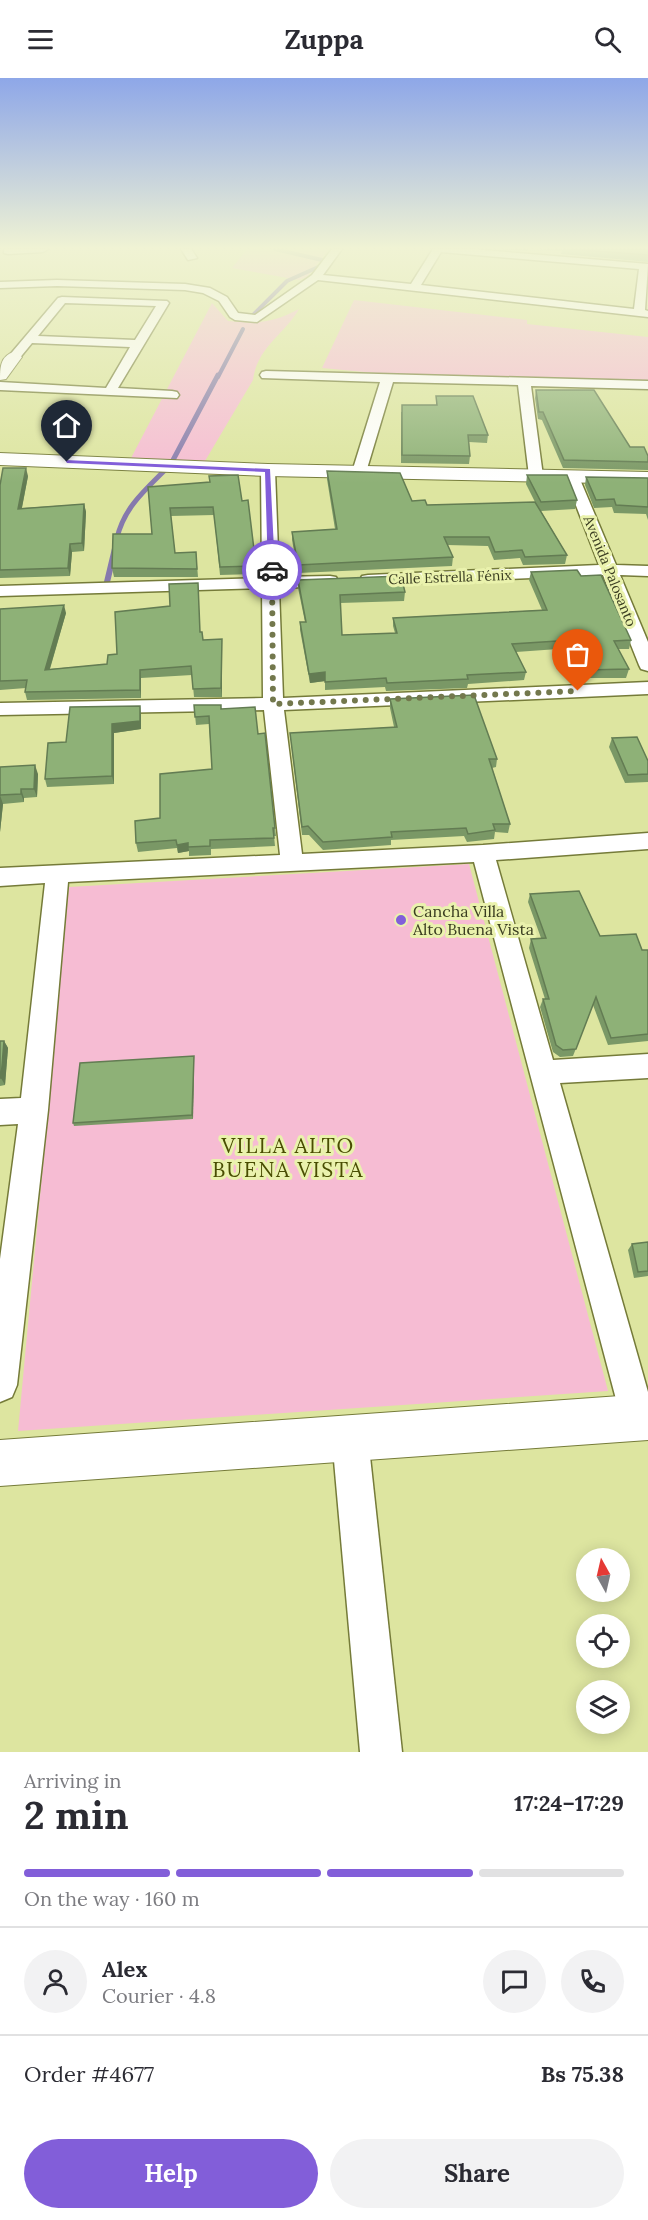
<!DOCTYPE html>
<html lang="en">
<head>
<meta charset="utf-8">
<style>
	:root { --surface:#fff; --page:#f2f2f3; --text:#2b2b33; --muted:#7c7c81; --line:#e1e1e2; --accent:#825ed9 }
	body { margin:0; font-family:Lora,serif; background:var(--page); color:var(--text); height:100vh; display:flex; flex-direction:column; font-size:22px; white-space:nowrap }
	* { box-sizing:border-box; margin:0 }
	p { font-size:20px; color:var(--muted) }
	.icon { flex:none; width:33px; height:33px; fill:none; stroke:currentColor; stroke-width:2; stroke-linecap:round; stroke-linejoin:round }
	.map { position:relative; height:1674px; overflow:hidden }
	.sheet { display:flex; flex-direction:column; background:var(--surface); flex:1 }
	.sheet>* { flex:none }
	.needle { width:39px; rotate:352deg }
	.tools { position:absolute; left:576px; top:1470px; display:grid; gap:12px }
	.tools a { display:grid; place-items:center; width:54px; height:54px; border-radius:50%; background:var(--surface); box-shadow:0 3px 15px #0003; font-size:30px }
	.pin { position:absolute; display:grid; place-items:center; width:51px; height:51px; color:#fff; margin:-62px -26px; border-radius:50% 50% 50% 0; rotate:-45deg; box-shadow:0 0 6px #0007 }
	.pin .icon { rotate:45deg }
	.courier { position:absolute; display:grid; place-items:center; width:60px; height:60px; margin:-30px; border:4px solid #825ed9; border-radius:50%; background:#fff; color:#222; box-shadow:0 2px 8px #0007 }
	.headline em { font-style:normal; font-weight:700 }
	.headline div { display:flex; flex-direction:column-reverse }
	.headline { display:flex; align-items:center; justify-content:space-between; height:102px; padding:0 24px }
	h1 { font-size:39px; font-weight:700; line-height:45px }
	.bar { display:grid; grid-template-columns:repeat(4,1fr); gap:9px 6px; align-content:center; height:72px; padding:0 24px }
	.bar i { height:8px; border-radius:4px; background:var(--line) }
	.bar .on { background:var(--accent) }
	.bar p { grid-column:span 4 }
	.line { display:flex; align-items:center; gap:15px; padding:0 24px; border-top:2px solid var(--line) }
	.line div { flex:1 }
	.round { display:grid; place-items:center; flex:none; width:63px; height:63px; border-radius:32px; background:var(--page) }
	.action { display:flex; gap:12px; margin-top:auto; padding:12px 24px }
	.action a { flex:1; height:69px; border-radius:36px; background:var(--accent); color:#fff; font-size:24px; font-weight:700; line-height:69px; text-align:center }
	.action a+a { background:var(--page); color:var(--text) }
	header { display:flex; justify-content:space-between; align-items:center; height:78px; padding:0 24px; background:var(--surface); font-size:27px; font-weight:700 }
	.map>svg:first-child { display:block }
</style>
</head>
<body>
<header><svg class="icon" aria-label="menu" viewBox="0 0 24 24"><path d="M4 6h16M4 12h16M4 18h16"/></svg>Zuppa<svg class="icon" aria-label="search" viewBox="0 0 24 24"><circle cx="10" cy="10" r="6"/><path d="M15 15l6 6"/></svg></header>
<div class="map">
<svg width="648" height="1674" viewBox="0 0 648 1674">
	<rect width="100%" height="100%" fill="#dde5a0"/>
	<g fill="#f6bcd3">
		<polygon points="247,171 329,171 307,199 299,202 232,190"/>
		<polygon points="354,222 527,242 527,246 648,259 648,303 386,296 322,290"/>
		<path d="M212 225 228 243C258 246 272 245 299 231 285 256 257 269 253 302L205 383 130 382Z"/>
		<polygon points="469,786 608,1313 18,1353 69,809"/>
	</g>
	<g fill="none" stroke-linecap="round" stroke-linejoin="round">
		<g stroke="#8679ad" stroke-width="4">
			<polyline points="250,240 287,203 325,186 322,182 275,171"/>
			<polyline points="218,299 243,251"/>
		</g>
		<g stroke="#8679ad" stroke-width="5">
			<polyline points="172,384 218,297"/>
			<path d="M117 460C124 430 144 413 165 392"/>
		</g>
		<polyline stroke="#8679ad" stroke-width="6" points="107,504 118,458"/>
		<g stroke="#757b39" stroke-width="3">
			<g id="minor">
				<polygon points="4,171 48,171 43,174 8,176 4,175"/>
				<polygon points="181,171 191,171 197,180 188,182"/>
				<path d="M332 171H342L323 197 411 206 433 171H471L648 186 645 232 648 233V239L318 202 257 244 235 242 230 239 219 223 203 215 185 212 57 208 0 210V204L57 202 185 206 210 210 227 219 238 235 255 237 312 197ZM441 174 639 191 634 231 421 207Z"/>
				<path d="M62 219 167 223 169 225 118 310 172 313 177 314 179 317 177 320 0 312V304L106 310 130 269 32 265 18 282 14 283 8 279 58 220ZM65 225 156 228 135 262 38 258Z"/>
				<polygon points="266,293 648,303 648,311 531,308 543,398 536,402 529,398 518,307 393,304 366,394 359,398 352,394 380,304 262,300 260,297 262,294"/>
				<polygon points="268,388 275,392 279,499 330,498 336,499 338,503 336,507 330,508 279,510 283,620 648,604 648,616 284,632 302,776 483,767 648,755 648,771 496,782 553,982 648,976 648,1000 560,1005 648,1314 648,1353 638,1357 626,1352 621,1340 474,784 68,804 48,1032 17,1307 12,1319 0,1324 0,1181 18,1046 0,1047 0,1021 21,1020 45,805 0,808 0,790 280,777 264,632 0,637 0,625 263,620 262,510 0,518 0,508 262,500 261,392"/>
				<polygon points="572,395 579,399 616,487 648,488 648,498 620,497 648,564 648,593 641,591 639,587 603,497 368,507 362,506 360,502 362,498 368,497 599,487 565,399"/>
				<polygon points="350,1342 362,1348 368,1360 402,1674 360,1674 332,1360 338,1348"/>
			</g>
		</g>
		<g stroke="#757b39" stroke-width="2">
			<g id="tertiary">
				<path d="M14 274 22 279 6 301 0 302C0 290 0 278 14 274Z"/>
				<polygon points="0,375 268,386 648,394 648,406 268,398 0,387"/>
				<polygon points="648,1316 648,1362 0,1408 0,1362"/>
			</g>
		</g>
		<use href="#minor" fill="#fff" fill-rule="evenodd"/>
		<use href="#tertiary" fill="#fff" fill-rule="evenodd"/>
	</g>
	<g fill="#7a9866">
		<polygon points="495,171 529,171 527,173"/>
		<polygon points="532,171 648,171 648,184 561,176 562,173"/>
		<polygon points="536,312 630,369 648,378 648,392 563,390 542,342 538,341 535,320"/>
		<polygon points="436,318 488,357 487,365 469,364 470,378 469,386 401,385 401,334 436,327"/>
		<polygon points="327,393 412,423 427,427 535,424 526,406 527,397 577,422 575,431 541,433 567,477 565,486 523,487 520,480 494,482 488,468 447,467 453,479 452,488 298,495 292,462 292,454 335,451 327,401"/>
		<polygon points="28,398 22,430 84,426 86,434 84,473 72,474 70,498 0,500 0,407"/>
		<polygon points="586,399 648,400 648,442 646,436 614,435 612,429 594,430 585,407"/>
		<polygon points="148,409 242,423 256,488 257,496 220,497 214,437 171,438 175,475 196,474 198,499 114,499 112,490 152,456"/>
		<polygon points="531,494 581,498 631,562 629,571 618,571 629,591 626,600 583,600 572,570 516,574 526,594 524,602 468,606 467,610 386,613 385,609 325,612 325,603 310,605 300,552 300,544 305,544 298,510 298,502 405,514 404,523 340,525 342,557 395,555 393,548 393,540 542,532 529,502"/>
		<polygon points="198,505 200,554 203,562 222,561 222,619 194,619 192,597 141,600 141,620 27,622 25,614 26,610 0,612 0,531 66,535 50,591 107,586 170,528"/>
		<polygon points="390,621 497,681 496,689 492,690 510,746 508,755 495,754 494,761 467,764 464,758 391,762 391,767 323,772 309,757 302,757 290,655 394,649 390,630"/>
		<polygon points="194,627 221,631 258,656 275,750 276,758 274,758 275,768 211,771 211,777 189,778 189,773 178,775 177,770 138,774 136,765 160,740 212,691 209,646 196,647"/>
		<polygon points="141,637 141,651 114,655 114,706 47,709 45,701 66,664"/>
		<polygon points="612,660 648,683 648,704 625,705 609,669"/>
		<polygon points="0,689 38,696 37,719 24,720 24,724 3,726 0,754"/>
		<polygon points="530,816 600,858 642,872 648,872 648,963 608,967 593,927 573,978 560,979 553,974 540,929 543,921 545,921 529,870 531,861 541,860 528,824"/>
		<polygon points="0,963 4,963 8,970 5,1007 0,1008"/>
		<polygon points="194,978 194,982 193,1041 74,1048 73,1045"/>
		<polygon points="648,1164 648,1198 634,1200 628,1172 632,1166"/>
	</g>
	<g fill="#637c53">
		<polygon points="26,390 28,398 20,439 18,431"/>
		<polygon points="84,426 86,434 84,473 82,465"/>
		<polygon points="70,466 72,474 70,498 68,490"/>
		<polygon points="64,527 66,535 47,600 45,592"/>
		<polygon points="222,561 222,619 221,610"/>
		<polygon points="140,592 141,600 141,620 140,612"/>
		<polygon points="325,594 325,603 310,605 309,596"/>
		<polygon points="140,628 141,637 141,651 114,655 114,706 112,698 112,646"/>
		<polygon points="35,687 38,696 37,719 34,711"/>
		<polygon points="21,711 24,720 24,724 21,716"/>
		<polygon points="0,717 3,726 0,754"/>
		<polygon points="188,765 189,773 178,775 177,767"/>
		<polygon points="4,963 8,970 5,1007 1,1000"/>
		<polygon points="194,978 194,982 193,1041 192,1037"/>
	</g>
	<g fill="#8eb177" stroke="#637c53" stroke-width="1.5">
		<polygon points="569,171 648,171 648,177"/>
		<polygon points="536,312 594,312 630,369 644,369 648,378 648,384 564,382 543,334 539,334"/>
		<polygon points="436,318 473,318 488,357 468,357 470,378 402,377 402,327 437,327"/>
		<polygon points="3,390 26,390 18,431 84,426 82,465 70,466 68,490 0,492 0,407"/>
		<polygon points="327,393 400,395 412,423 425,422 427,427 535,424 567,477 525,479 522,472 495,474 489,459 444,459 453,479 298,487 292,454 337,451"/>
		<polygon points="238,397 242,423 248,422 256,488 220,489 213,429 170,430 175,475 196,474 197,491 112,490 113,456 152,456 148,409 210,404 209,398"/>
		<polygon points="527,397 567,397 577,422 541,424"/>
		<polygon points="586,399 648,400 648,429 616,427 614,421 596,422"/>
		<polygon points="577,492 581,498 601,497 631,562 614,563 629,591 585,592 573,562 512,566 526,594 467,597 468,601 387,605 386,600 325,604 325,594 309,596 300,544 306,544 298,502 401,498 405,514 340,517 342,557 397,555 393,540 547,532 531,494"/>
		<polygon points="198,505 200,554 202,554 203,562 222,561 221,610 193,611 191,588 140,592 140,612 25,614 27,602 0,603 0,531 64,527 45,592 107,586 108,577 117,576 115,534 170,528 169,506"/>
		<polygon points="474,617 497,681 489,681 510,746 493,746 495,752 468,756 466,750 391,754 392,759 323,764 308,748 302,749 290,655 397,649 390,621"/>
		<polygon points="194,627 221,627 221,631 255,629 258,656 265,655 275,750 273,750 274,760 210,762 210,768 188,769 188,765 177,767 176,762 136,765 135,743 160,740 160,696 212,691 209,638 195,639"/>
		<polygon points="140,628 140,643 112,646 112,698 45,701 48,665 66,664 70,629"/>
		<polygon points="637,659 648,683 648,696 628,697 612,660"/>
		<polygon points="35,687 34,711 21,711 21,716 0,717 0,718 0,689"/>
		<polygon points="579,813 600,858 636,856 642,872 648,872 648,956 611,960 596,919 576,971 563,972 556,967 543,921 549,921 531,861 546,860 530,816"/>
		<polygon points="0,963 4,963 1,1000 0,1000"/>
		<polygon points="194,978 192,1037 73,1045 80,985"/>
		<polygon points="648,1164 648,1193 638,1194 632,1166"/>
	</g>
	<linearGradient id="sky" x2="0" y2="1"><stop stop-color="#8ea7e8"/><stop offset="0.42" stop-color="#f0f3d4"/><stop offset="1" stop-color="#f0f3d4" stop-opacity="0"/></linearGradient>
	<rect width="648" height="405" fill="url(#sky)"/>
	<polygon fill="#825ed9" points="65,382 270,391 275,492 272,494 268,492 265,394 67,385"/>
	<g fill="none" stroke-linecap="round" stroke-linejoin="round">
		<polyline stroke="#73784d" stroke-width="6" stroke-dasharray="0 10.8" points="272,492 273,626 578,613"/>
	</g>
	<circle fill="#825ed9" stroke="#eaf2ad" stroke-width="2" cx="401" cy="842" r="6"/>
	<g text-anchor="middle" dominant-baseline="central" stroke-width="6" stroke-linejoin="round" paint-order="stroke">
		<g font-size="14" fill="#3a3d21" stroke="#eaf2ad">
			<text transform="translate(610 493) rotate(68)">Avenida Palosanto</text>
			<text transform="translate(450 499) rotate(-2)">Calle Estrella Fénix</text>
		</g>
		<g font-size="16" fill="#3a3d21" stroke="#eaf2ad" text-anchor="start">
			<text x="413" y="833">Cancha Villa<tspan x="413" dy="18">Alto Buena Vista</tspan></text>
		</g>
		<g font-size="21" letter-spacing="1.5" fill="#494d02" stroke="#eaf2ad">
			<text x="288" y="1067">VILLA ALTO<tspan x="288" dy="24">BUENA VISTA</tspan></text>
		</g>
	</g>
</svg>
<div class="tools">
<a><svg class="needle" viewBox="-14 -14 28 28"><path d="M0-13l5 13h-10z" fill="#e53935"/><path d="M0 13l5-13h-10z" fill="#7c7c81"/></svg></a>
<a><svg class="icon" aria-label="locate" viewBox="0 0 24 24"><circle cx="12" cy="12" r="6"/><path d="M12 2v4M12 18v4M2 12h4M18 12h4"/></svg></a>
<a><svg class="icon" aria-label="layers" viewBox="0 0 24 24"><path d="M12 4l9 5-9 5-9-5zM3 14l9 5 9-5"/></svg></a>
</div>
<div class="pin" style="left:578px;top:613px;background:#ea580c"><svg class="icon" aria-label="bag" viewBox="0 0 24 24"><path d="M5 8h14l-1 12H6zM9 8a3 3 0 0 1 6 0"/></svg></div>
<div class="pin" style="left:67px;top:384px;background:#1f2937"><svg class="icon" aria-label="home" viewBox="0 0 24 24"><path d="M3 11l9-7 9 7M6 9v11h12V9"/></svg></div>
<div class="courier" style="left:272px;top:492px"><svg class="icon" aria-label="car" viewBox="0 0 24 24"><path d="M5 17H2v-5l4-1 3-4h7l3 4 3 1v5h-3M9 17h6M6 11h13"/><circle cx="7" cy="17" r="2"/><circle cx="17" cy="17" r="2"/></svg></div>
</div>
<section class="sheet">
<div class="headline"><div><h1>2 min</h1><p>Arriving in</p></div><em>17:24–17:29</em></div>
<div class="bar"><i class="on"></i><i class="on"></i><i class="on"></i><i></i><p>On the way · 160 m</p></div>
<div class="line" style="height:108px"><a class="round"><svg class="icon" aria-label="person" viewBox="0 0 24 24"><circle cx="12" cy="8" r="4"/><path d="M4 21q1-7 8-7t8 7"/></svg></a><div><b>Alex</b><p>Courier · 4.8</p></div><a class="round"><svg class="icon" aria-label="chat" viewBox="0 0 24 24"><path d="M4 5h16v11H9l-5 4z"/></svg></a><a class="round"><svg class="icon" aria-label="phone" viewBox="0 0 24 24"><path d="M5 4h4l2 5-3 2q2 4 5 5l2-3 5 2v4C11 20 4 13 5 4z"/></svg></a></div>
<div class="line" style="height:78px"><div>Order #4677</div><b>Bs 75.38</b></div>
<div class="action"><a>Help</a><a>Share</a></div>
</section>
</body>
</html>
